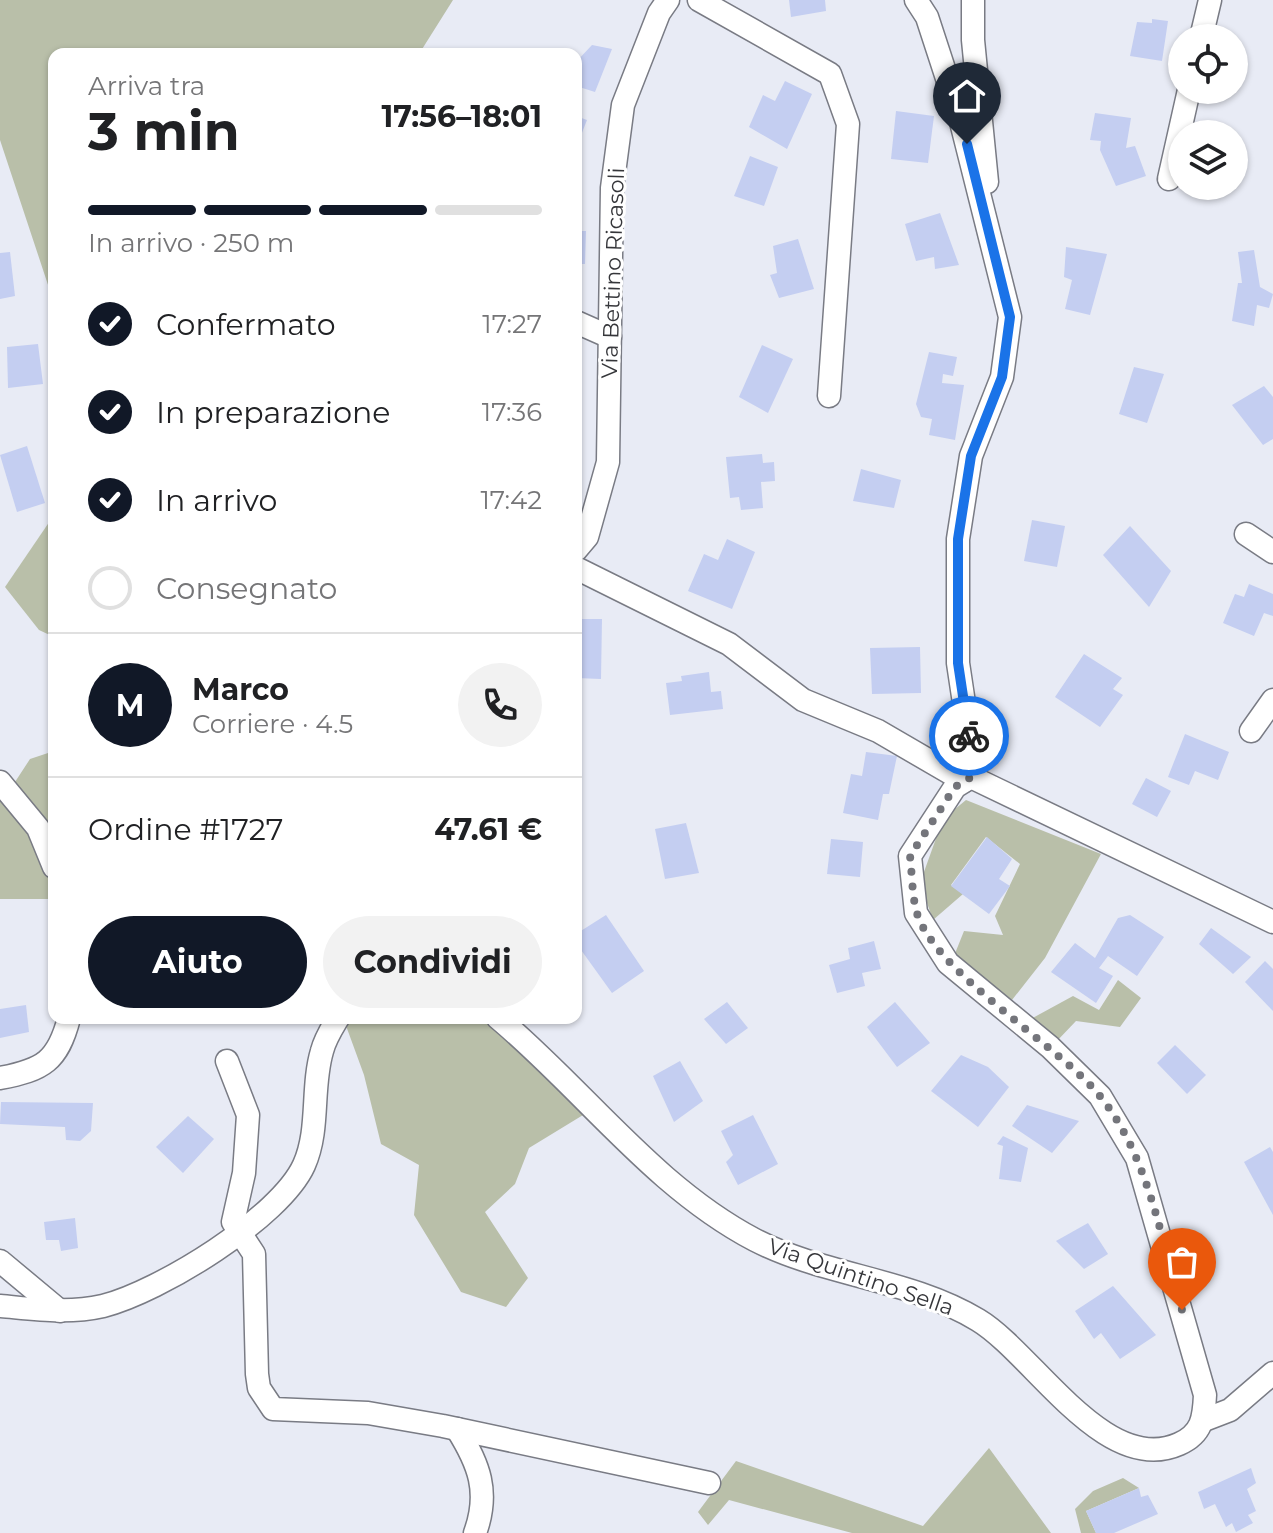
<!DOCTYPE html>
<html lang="it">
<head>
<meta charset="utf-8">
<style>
	:root { --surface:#fff; --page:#f2f2f2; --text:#202124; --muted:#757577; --line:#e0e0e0; --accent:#111827 }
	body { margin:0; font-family:Montserrat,sans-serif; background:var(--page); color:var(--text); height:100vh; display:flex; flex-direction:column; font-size:30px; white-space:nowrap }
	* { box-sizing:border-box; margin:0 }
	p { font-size:26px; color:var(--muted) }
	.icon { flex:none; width:44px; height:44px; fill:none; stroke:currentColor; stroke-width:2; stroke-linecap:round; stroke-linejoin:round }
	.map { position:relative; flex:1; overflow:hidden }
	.drawer { position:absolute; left:48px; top:48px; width:534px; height:976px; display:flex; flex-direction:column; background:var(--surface); border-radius:16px; box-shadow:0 2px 6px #0004 }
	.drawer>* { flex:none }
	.buttons { position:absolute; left:1168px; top:24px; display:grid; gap:16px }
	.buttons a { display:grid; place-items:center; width:80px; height:80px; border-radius:50%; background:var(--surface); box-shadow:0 2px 6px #0004; font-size:40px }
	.pin { position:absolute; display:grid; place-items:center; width:68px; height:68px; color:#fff; margin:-82px -34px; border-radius:50% 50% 50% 0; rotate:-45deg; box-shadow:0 0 8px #0007 }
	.pin .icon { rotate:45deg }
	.courier { position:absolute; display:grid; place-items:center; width:80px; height:80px; margin:-40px; border:6px solid #1a73e8; border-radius:50%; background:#fff; color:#222; box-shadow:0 2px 10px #0007 }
	.head em { font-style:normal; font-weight:700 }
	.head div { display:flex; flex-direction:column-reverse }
	.head { display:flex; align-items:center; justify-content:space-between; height:136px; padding:0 40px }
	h1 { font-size:52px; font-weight:700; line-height:60px }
	.bar { display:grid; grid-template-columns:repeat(4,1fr); gap:12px 8px; align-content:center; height:96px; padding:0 40px }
	.bar i { height:10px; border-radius:6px; background:var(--line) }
	.bar .current { background:var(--accent) }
	.bar p { grid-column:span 4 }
	.line { display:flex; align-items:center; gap:20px; padding:0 40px; border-top:2px solid var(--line) }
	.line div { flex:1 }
	.round { display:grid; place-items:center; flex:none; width:84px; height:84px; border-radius:42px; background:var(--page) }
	ol { padding:0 40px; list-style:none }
	li { display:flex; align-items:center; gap:24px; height:88px }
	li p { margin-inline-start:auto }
	li .icon { padding:8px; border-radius:50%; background:var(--accent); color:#fff; stroke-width:4 }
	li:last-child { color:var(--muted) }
	li i { width:44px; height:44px; border:4px solid var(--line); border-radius:50% }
	.primary-button { display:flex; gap:16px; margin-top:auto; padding:16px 40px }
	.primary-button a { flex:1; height:92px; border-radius:48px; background:var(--accent); color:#fff; font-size:32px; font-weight:700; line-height:92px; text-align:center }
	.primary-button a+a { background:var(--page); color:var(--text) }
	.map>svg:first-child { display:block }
</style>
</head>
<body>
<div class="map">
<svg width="1273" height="1533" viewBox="0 0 1273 1533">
	<rect width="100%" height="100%" fill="#e8ebf5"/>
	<g fill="#b9bfa9">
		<polygon points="0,0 453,0 419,54 54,54 54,303 0,140"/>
		<polygon points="54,515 54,637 39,630 5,587"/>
		<polygon points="54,751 54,850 38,813 15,782 30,759"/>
		<polygon points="0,782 54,867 54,899 0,899"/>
		<polygon points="966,800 1101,854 1045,958 1012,1000 954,956 964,931 1003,935 995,916 1020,864 986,837 951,885 963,894 933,920 920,883 943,819"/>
		<polygon points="1118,980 1141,998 1120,1027 1076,1021 1055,1043 1029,1020 1073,996 1099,1010"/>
		<polygon points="350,1018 485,1018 588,1112 529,1148 515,1184 485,1212 528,1278 506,1307 461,1292 414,1215 419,1165 381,1144 364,1075 345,1023"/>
		<polygon points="989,1448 1051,1533 852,1533 729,1500 708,1525 698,1512 736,1461 923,1526"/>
		<polygon points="1123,1478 1139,1488 1086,1511 1096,1533 1081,1533 1075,1509 1093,1491"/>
	</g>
	<g fill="#c4cef1">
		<polygon points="789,0 825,0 826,11 791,17"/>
		<polygon points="1152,19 1168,21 1162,61 1130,56 1137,22 1152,23"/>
		<polygon points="592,45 612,49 595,92 576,86 576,62"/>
		<polygon points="785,81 812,94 787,149 749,127 763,95 775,101"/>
		<polygon points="896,111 934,116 928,163 891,159"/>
		<polygon points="1095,113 1131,118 1126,148 1135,146 1146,176 1116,186 1100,150 1101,141 1090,140"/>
		<polygon points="576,116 587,120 576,148"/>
		<polygon points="750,156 778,167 764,206 734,196"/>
		<polygon points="940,213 959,265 935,269 934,257 916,261 905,224"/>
		<polygon points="576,231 586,231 585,264 576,264"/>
		<polygon points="798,239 814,289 779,298 770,275 777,273 773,246"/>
		<polygon points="1066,247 1107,254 1090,315 1065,309 1072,280 1064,277"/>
		<polygon points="1254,250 1260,287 1273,294 1269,308 1257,305 1254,326 1232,321 1238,283 1242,283 1238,252"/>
		<polygon points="10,252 15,296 0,299 0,253"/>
		<polygon points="38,344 43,384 8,388 7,347"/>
		<polygon points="762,345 793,359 768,413 739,397"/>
		<polygon points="929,352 957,357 953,376 943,374 942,383 964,385 955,440 929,435 932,419 921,417 916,404"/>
		<polygon points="1134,367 1164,374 1147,423 1119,414"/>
		<polygon points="1264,386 1273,397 1273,439 1263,445 1232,405"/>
		<polygon points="27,446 45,503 17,512 0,455"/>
		<polygon points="762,454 763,463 774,462 775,481 761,482 763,508 741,510 739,497 730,498 726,457"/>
		<polygon points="861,469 901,480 894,508 853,501"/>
		<polygon points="1032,520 1065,526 1057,567 1024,561"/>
		<polygon points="1130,526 1171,571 1149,607 1103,555"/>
		<polygon points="727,539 755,552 732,609 688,591 704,554 718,560"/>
		<polygon points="1249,584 1273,594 1273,616 1264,613 1254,636 1223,623 1235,594 1244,597"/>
		<polygon points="576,619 602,619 601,679 576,678"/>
		<polygon points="920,647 921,693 872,694 870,648"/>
		<polygon points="1084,654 1122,678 1113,689 1123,695 1100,727 1055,697"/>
		<polygon points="709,672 711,692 721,691 723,709 670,715 666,683 682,681 681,676"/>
		<polygon points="1185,734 1229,752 1218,780 1195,771 1189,785 1168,777"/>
		<polygon points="866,752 897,756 889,794 883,794 878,820 843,813 851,774 862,776"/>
		<polygon points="1146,778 1171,791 1157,817 1132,804"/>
		<polygon points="686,823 699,873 665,879 655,829"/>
		<polygon points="987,837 1012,859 999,879 1010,886 989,914 951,886"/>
		<polygon points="831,839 863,842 860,877 827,874"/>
		<polygon points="606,915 644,971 612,993 576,943 576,934"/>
		<polygon points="1130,915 1164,937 1137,976 1108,956 1099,968 1113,976 1096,1003 1051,972 1075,943 1095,958 1118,918"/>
		<polygon points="1211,928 1251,957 1233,974 1199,944"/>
		<polygon points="874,941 881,969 862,973 865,986 837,993 829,965 850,959 848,948"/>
		<polygon points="1265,961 1273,969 1273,1011 1245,982"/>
		<polygon points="727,1002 748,1028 726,1044 704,1019"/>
		<polygon points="895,1002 930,1043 897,1067 867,1027"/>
		<polygon points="26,1005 29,1032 0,1038 0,1009"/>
		<polygon points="1175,1045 1206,1075 1187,1094 1157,1063"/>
		<polygon points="961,1055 988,1067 1009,1087 978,1127 931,1091"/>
		<polygon points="680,1061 703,1101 674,1122 653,1076"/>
		<polygon points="1,1102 93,1103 91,1131 80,1141 66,1140 65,1127 0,1124"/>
		<polygon points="1027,1105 1079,1121 1052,1153 1012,1126"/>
		<polygon points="753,1115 778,1164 738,1185 726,1162 733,1155 721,1131"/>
		<polygon points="188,1116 214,1139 183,1173 156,1147"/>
		<polygon points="1003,1136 1028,1148 1021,1182 999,1179 1003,1146 997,1144"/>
		<polygon points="1270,1147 1273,1152 1273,1215 1244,1162"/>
		<polygon points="75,1218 78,1248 61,1251 59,1240 46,1240 44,1222"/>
		<polygon points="1088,1223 1108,1254 1084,1269 1056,1241"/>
		<polygon points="1113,1286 1156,1335 1120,1359 1101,1333 1094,1339 1075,1311"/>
		<polygon points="1251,1468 1256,1483 1247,1489 1256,1511 1248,1515 1253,1523 1236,1532 1232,1523 1226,1527 1215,1504 1204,1509 1198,1492"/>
		<polygon points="1139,1488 1141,1497 1148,1495 1158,1514 1114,1533 1096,1533 1086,1511"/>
	</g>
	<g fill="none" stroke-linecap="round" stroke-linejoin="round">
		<g stroke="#797b84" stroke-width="25">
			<g id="minor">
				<polyline points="699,0 830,74 848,124 829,396"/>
				<polyline points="916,0 927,17 960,118 1010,317 1002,377 971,456 958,539 958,663 971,750 971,777"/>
				<polyline points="973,0 973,40 987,182"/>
				<polyline points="1201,38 1210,0"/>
				<polyline points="1169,179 1189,90"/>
				<polyline points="576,322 610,337"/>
				<polyline points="1246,534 1273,552"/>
				<polyline points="576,550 587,537 608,462 612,188 623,105 659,13 668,0"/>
				<polyline points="576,568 729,644 803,700 878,731 964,781"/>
				<polyline points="1251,731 1273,700"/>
				<polyline points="0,782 38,828 54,867"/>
				<path d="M498 1018C585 1091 654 1187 755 1240 825 1276 910 1279 978 1320 1033 1353 1105 1477 1179 1444 1202 1434 1204 1418 1205 1395L1137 1158 1100 1096 1050 1047 948 963 916 913 910 856 955 787 971 777 1273 922"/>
				<polyline points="227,1061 248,1115 244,1173 233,1222 254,1254 257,1374 259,1388 273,1409 368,1413 443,1426 709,1483"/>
				<path d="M0 1078C43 1070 58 1061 69 1018"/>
				<polyline points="0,1261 60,1311"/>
				<path d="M0 1306C35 1309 68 1314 103 1306 159 1292 280 1218 304 1165 320 1129 311 1088 322 1051 325 1039 332 1028 338 1018"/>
				<polyline points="1204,1420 1230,1410 1273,1373"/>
				<path d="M457 1429C479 1464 490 1492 475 1533"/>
			</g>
		</g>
		<use href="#minor" stroke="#fff" stroke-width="22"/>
	</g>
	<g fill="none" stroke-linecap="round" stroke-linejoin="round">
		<path stroke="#74757b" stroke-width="8" stroke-dasharray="0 14.4" d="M969 736 971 777 955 787 910 856C912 873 912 893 916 910 931 970 1056 1043 1099 1095 1148 1154 1161 1239 1182 1310"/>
		<polyline stroke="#1a73e8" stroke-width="10" points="967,144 1010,317 1002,377 971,456 958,539 958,663 969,736"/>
	</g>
	<g text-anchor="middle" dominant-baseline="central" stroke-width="6" stroke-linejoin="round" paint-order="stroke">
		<g font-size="22" fill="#35363a" stroke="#fff">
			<text transform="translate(613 273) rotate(-88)">Via Bettino Ricasoli</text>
			<text transform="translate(861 1277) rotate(19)">Via Quintino Sella</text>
		</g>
	</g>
</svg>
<div class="buttons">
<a><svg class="icon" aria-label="locate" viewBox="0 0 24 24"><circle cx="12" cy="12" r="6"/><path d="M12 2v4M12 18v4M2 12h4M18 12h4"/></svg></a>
<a><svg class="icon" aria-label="layers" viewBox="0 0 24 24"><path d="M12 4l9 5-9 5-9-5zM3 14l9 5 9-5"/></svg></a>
</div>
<div class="pin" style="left:1182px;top:1310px;background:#ea580c"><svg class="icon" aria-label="bag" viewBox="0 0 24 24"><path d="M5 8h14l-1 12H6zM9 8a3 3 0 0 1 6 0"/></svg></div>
<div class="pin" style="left:967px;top:144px;background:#1f2937"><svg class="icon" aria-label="home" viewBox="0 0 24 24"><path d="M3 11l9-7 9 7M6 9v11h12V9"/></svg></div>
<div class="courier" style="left:969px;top:736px"><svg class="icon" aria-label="bike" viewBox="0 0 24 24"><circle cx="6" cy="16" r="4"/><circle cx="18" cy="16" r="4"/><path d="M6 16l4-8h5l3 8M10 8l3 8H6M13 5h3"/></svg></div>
<section class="drawer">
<div class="head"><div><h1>3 min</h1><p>Arriva tra</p></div><em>17:56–18:01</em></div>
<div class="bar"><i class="current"></i><i class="current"></i><i class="current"></i><i></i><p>In arrivo · 250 m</p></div>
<ol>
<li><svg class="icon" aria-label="check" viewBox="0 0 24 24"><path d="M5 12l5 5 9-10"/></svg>Confermato<p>17:27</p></li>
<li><svg class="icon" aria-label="check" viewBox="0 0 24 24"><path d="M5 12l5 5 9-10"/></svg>In preparazione<p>17:36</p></li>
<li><svg class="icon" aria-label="check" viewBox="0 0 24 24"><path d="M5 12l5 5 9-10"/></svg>In arrivo<p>17:42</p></li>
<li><i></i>Consegnato</li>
</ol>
<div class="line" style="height:144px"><b class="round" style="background:var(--accent);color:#fff">M</b><div><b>Marco</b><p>Corriere · 4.5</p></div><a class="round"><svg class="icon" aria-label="phone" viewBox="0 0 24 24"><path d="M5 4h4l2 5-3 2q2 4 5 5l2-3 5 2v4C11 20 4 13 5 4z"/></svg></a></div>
<div class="line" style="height:104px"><div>Ordine #1727</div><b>47.61 €</b></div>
<div class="primary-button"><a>Aiuto</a><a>Condividi</a></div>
</section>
</div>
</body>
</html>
